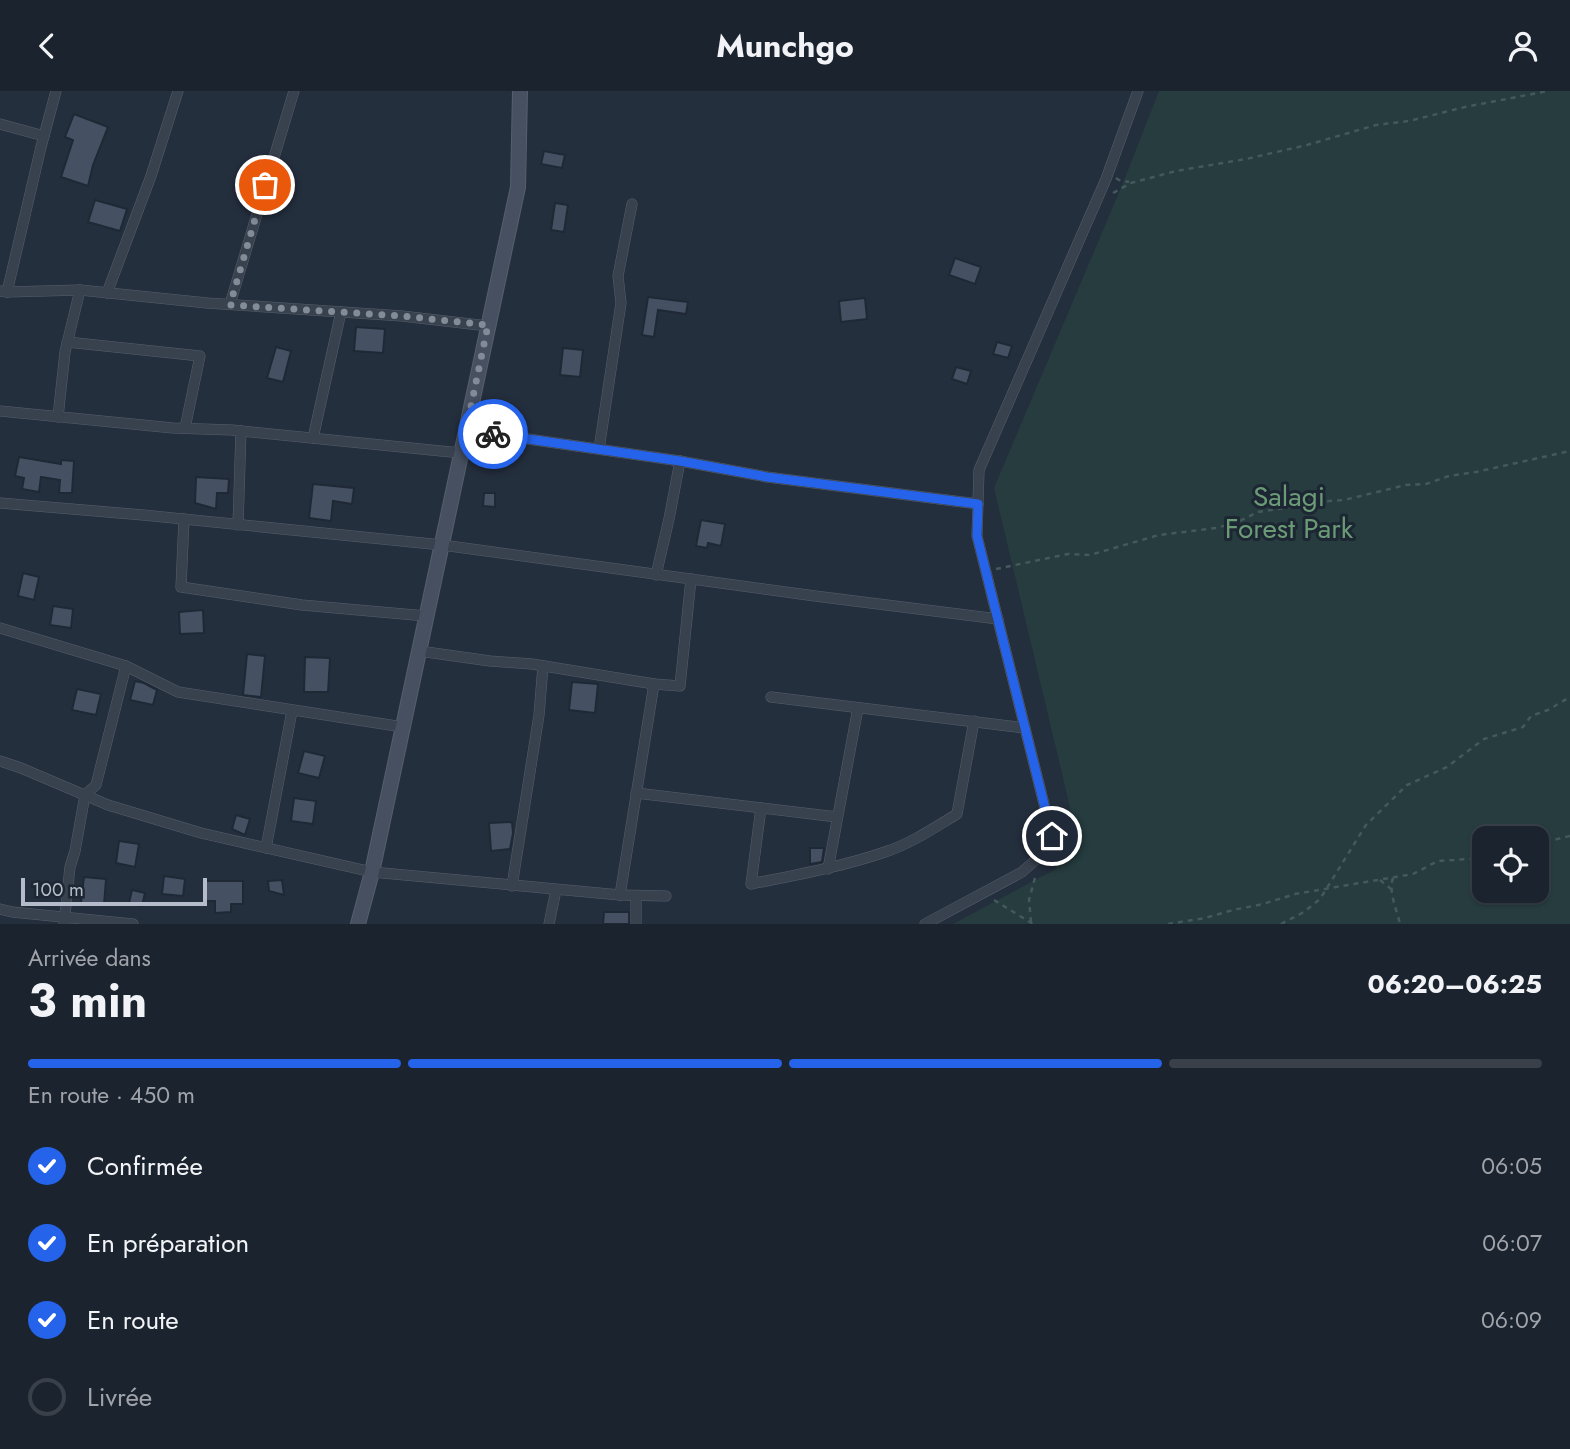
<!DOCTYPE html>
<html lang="fr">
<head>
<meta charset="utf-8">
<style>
	:root { --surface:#1b232e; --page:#242b36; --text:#f1f3f6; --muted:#a0a4aa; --line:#39404a; --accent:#2563eb }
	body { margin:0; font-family:Jost,sans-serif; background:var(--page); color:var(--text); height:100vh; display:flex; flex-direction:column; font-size:26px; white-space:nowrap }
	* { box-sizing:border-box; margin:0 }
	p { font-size:23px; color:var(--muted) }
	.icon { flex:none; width:38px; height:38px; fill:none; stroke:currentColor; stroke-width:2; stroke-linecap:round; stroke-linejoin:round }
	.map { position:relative; height:833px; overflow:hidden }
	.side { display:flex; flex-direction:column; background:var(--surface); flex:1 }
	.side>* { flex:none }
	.fabs { position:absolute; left:1472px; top:735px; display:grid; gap:14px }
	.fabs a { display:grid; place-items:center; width:77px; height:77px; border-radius:14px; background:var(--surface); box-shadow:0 2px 5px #0004,0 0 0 2px var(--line); font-size:35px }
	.scale { position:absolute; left:21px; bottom:18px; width:186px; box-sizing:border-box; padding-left:7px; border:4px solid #b4bcc9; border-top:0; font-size:19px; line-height:24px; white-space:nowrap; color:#b4bcc9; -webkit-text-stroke:5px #1d2633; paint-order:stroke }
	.pin { position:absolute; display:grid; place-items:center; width:60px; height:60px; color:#fff; margin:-30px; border:4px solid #fff; border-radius:50%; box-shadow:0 2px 7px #0007 }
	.courier { position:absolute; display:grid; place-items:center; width:70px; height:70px; margin:-35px; border:5px solid #2563eb; border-radius:50%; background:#fff; color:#222; box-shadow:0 2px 9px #0007 }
	.headline em { font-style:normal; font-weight:700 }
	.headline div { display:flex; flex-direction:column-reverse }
	.headline { display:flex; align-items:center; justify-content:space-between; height:119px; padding:0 28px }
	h1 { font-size:46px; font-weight:700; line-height:52px }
	.bar { display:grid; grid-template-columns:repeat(4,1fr); gap:10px 7px; align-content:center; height:84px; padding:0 28px }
	.bar i { height:9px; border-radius:5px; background:var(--line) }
	.bar .current { background:var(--accent) }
	.bar p { grid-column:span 4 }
	ol { padding:0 28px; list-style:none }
	li { display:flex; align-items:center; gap:21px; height:77px }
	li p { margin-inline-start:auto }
	li .icon { padding:7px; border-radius:50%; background:var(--accent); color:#fff; stroke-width:4 }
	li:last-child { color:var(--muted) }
	li i { width:38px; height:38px; border:4px solid var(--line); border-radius:50% }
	header { display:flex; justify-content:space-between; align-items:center; height:91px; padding:0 28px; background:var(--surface); font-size:32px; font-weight:700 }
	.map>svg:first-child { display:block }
</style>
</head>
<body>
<header><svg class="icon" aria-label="back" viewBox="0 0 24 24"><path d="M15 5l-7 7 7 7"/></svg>Munchgo<svg class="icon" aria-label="person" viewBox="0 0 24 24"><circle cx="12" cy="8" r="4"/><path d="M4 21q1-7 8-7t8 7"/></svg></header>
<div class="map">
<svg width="1570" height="833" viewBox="0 0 1570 833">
	<rect width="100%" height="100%" fill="#242f3e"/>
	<path fill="#263c3f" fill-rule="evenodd" d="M1159 0H1570V833H953L1056 778 1064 755 1070 716 994 397 1123 92ZM1484 747H1536V800H1484Z"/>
	<g fill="#455162" stroke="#1f2835" stroke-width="2">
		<polygon points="74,23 108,36 93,74 88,95 61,86 73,49 65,46"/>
		<polygon points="544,60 565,64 562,77 541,73"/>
		<polygon points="95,109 127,118 120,140 88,131"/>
		<polygon points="555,112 568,114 564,141 551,139"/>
		<polygon points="955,167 981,176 975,193 949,184"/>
		<polygon points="648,206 688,211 686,223 658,219 654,246 642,244"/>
		<polygon points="865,207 867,228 841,231 839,210"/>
		<polygon points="356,236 385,238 383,262 354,260"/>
		<polygon points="997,251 1012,255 1008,267 993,263"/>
		<polygon points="276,256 291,260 283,291 267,287"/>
		<polygon points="563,257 583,259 580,286 560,284"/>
		<polygon points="956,276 971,280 967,293 952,288"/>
		<polygon points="19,366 61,373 61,369 74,370 72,402 59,402 60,389 41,386 39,401 22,398 24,387 15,385"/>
		<polygon points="196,386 229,388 228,402 217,402 216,418 195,412"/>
		<polygon points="313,393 354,397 352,413 333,410 331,430 309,427"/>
		<polygon points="484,402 495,402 495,416 483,415"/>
		<polygon points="701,429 725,433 721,455 708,452 707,457 696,455"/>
		<polygon points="23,482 39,486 34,509 18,505"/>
		<polygon points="53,515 73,518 71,537 50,534"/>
		<polygon points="203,519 204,542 180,543 179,521"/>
		<polygon points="247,563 265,565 261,606 243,604"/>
		<polygon points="305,566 330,567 328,601 304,601"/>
		<polygon points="135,590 144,592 157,599 153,614 130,609"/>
		<polygon points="572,591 598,593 595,622 569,619"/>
		<polygon points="77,598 101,603 96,624 72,619"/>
		<polygon points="304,660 325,665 319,687 298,682"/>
		<polygon points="294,707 316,710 313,733 291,730"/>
		<polygon points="236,724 250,728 245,744 232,738"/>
		<polygon points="512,731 513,742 510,758 491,760 489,732"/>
		<polygon points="119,750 139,753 135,776 116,772"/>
		<polygon points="810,757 824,757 822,771 810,773"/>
		<polygon points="164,785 185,788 183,805 162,803"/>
		<polygon points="84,786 106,788 104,814 81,812"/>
		<polygon points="282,789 284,804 269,800 268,790"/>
		<polygon points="204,790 243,790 243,813 231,813 231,821 215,822 215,810 205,810"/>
		<polygon points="132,799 145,802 142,815 129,812"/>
		<polygon points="604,821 629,821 629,833 603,833"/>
	</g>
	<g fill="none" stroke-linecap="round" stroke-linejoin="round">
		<g stroke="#565f6c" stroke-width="11">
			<g id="street">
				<polyline points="0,33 44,45"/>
				<polyline points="0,200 7,201 80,199 207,212 402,225 488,235"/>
				<polyline points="7,201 41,56 56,0"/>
				<polyline points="107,202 151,85 178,0"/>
				<polyline points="230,213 294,0"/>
				<polyline points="67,251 200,265 185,337"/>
				<polyline points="0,320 173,337 232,339 461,362"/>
				<polyline points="58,326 65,261 80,199"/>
				<polyline points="466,339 680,370 767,386 978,413"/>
				<polyline points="313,347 341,221"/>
				<polyline points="599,358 621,212 618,185 632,113"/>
				<polyline points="0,412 143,424 442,454 815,505 998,528"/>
				<polyline points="184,428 181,496 302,514 426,525"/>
				<polyline points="238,434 241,340"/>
				<polyline points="656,484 669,428 680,370"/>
				<polyline points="0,537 126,575 178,601 403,636"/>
				<polyline points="419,560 490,570 532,573 654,593 680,595 691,488"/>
				<polyline points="771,606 1025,637"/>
				<polyline points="0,670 21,677 108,714 201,742 372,781 620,804 666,805"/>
				<polyline points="636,702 837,726"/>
				<path d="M761 717 751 793C796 784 841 776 885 761 910 753 934 737 957 723L974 630"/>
				<polyline points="266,757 292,620"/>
				<polyline points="828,778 858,617"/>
				<polyline points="512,795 539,624 543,575"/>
				<polyline points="620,804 654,593"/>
				<polyline points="636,805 636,833"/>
				<polyline points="0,818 12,821 133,833"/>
				<polyline points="64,833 70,776 75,760 85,704 96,694 126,575"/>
				<polyline points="549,833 556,799"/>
				<polyline points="925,833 1022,781 1040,765 1052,745 977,445 979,379 1106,88 1138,0"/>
			</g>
		</g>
		<g stroke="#565f6c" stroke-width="16">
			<polyline id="secondary" points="358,833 372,781 518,96 520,0"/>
		</g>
		<g stroke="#44595c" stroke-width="2.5" stroke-dasharray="5 5" stroke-linecap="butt">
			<polyline points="1116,87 1119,89 1129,91"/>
			<polyline points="1113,102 1131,92 1176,80 1246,68 1307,54 1376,34 1409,30 1465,16 1548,0"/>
			<polyline points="996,478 1068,463 1090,464 1159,444 1216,437 1238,431 1258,421 1329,410 1344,409 1406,394 1426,393 1449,385 1476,381 1570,360"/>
			<polyline points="1536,753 1570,745"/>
			<path d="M1393 787C1388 801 1397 819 1400 833"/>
			<polyline points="1380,789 1391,798"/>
			<polyline points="994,809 1033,833"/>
			<polyline points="1031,831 1029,809 1036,783"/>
			<polyline points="1168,833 1205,827 1233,819 1263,813 1295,803 1413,783 1438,770 1484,767"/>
			<polyline points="1281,833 1304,821 1320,808 1366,734 1407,694 1447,676 1484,648 1523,636 1531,625 1548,619 1570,606"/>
		</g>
		<use href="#street" stroke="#38414e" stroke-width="10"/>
		<use href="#secondary" stroke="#465061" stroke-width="14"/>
	</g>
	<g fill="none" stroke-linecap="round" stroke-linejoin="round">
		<polyline stroke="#828b98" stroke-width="7" stroke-dasharray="0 12.6" points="265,94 230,214 402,225 488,234 466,339 493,343"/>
		<polyline stroke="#2563eb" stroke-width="9" points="493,343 680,370 767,386 978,413 977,445 1052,745"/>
	</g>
	<g text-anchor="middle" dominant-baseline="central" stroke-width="6" stroke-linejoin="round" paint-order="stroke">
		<g font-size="28" fill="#6b9a76" stroke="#1d2633">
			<text x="1289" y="405">Salagi<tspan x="1289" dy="32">Forest Park</tspan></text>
		</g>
	</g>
</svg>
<div class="fabs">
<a><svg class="icon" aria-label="locate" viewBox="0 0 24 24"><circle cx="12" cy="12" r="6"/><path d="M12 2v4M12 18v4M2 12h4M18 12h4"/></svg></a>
</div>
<div class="scale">100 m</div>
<div class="pin" style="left:265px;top:94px;background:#ea580c"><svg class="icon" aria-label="bag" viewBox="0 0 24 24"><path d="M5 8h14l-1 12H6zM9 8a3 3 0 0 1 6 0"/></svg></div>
<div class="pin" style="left:1052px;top:745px;background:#1f2937"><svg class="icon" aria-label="home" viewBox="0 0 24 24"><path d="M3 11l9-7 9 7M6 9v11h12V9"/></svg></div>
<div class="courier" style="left:493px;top:343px"><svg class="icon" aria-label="bike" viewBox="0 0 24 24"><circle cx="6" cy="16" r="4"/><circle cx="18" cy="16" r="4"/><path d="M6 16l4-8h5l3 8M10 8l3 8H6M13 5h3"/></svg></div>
</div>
<section class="side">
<div class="headline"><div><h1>3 min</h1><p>Arrivée dans</p></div><em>06:20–06:25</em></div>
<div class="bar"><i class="current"></i><i class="current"></i><i class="current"></i><i></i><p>En route · 450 m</p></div>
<ol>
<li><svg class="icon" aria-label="check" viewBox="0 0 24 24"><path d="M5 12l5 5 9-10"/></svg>Confirmée<p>06:05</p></li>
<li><svg class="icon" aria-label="check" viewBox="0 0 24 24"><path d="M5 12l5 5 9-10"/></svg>En préparation<p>06:07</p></li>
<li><svg class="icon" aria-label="check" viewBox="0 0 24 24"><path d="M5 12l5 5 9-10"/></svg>En route<p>06:09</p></li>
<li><i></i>Livrée</li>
</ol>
</section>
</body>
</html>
